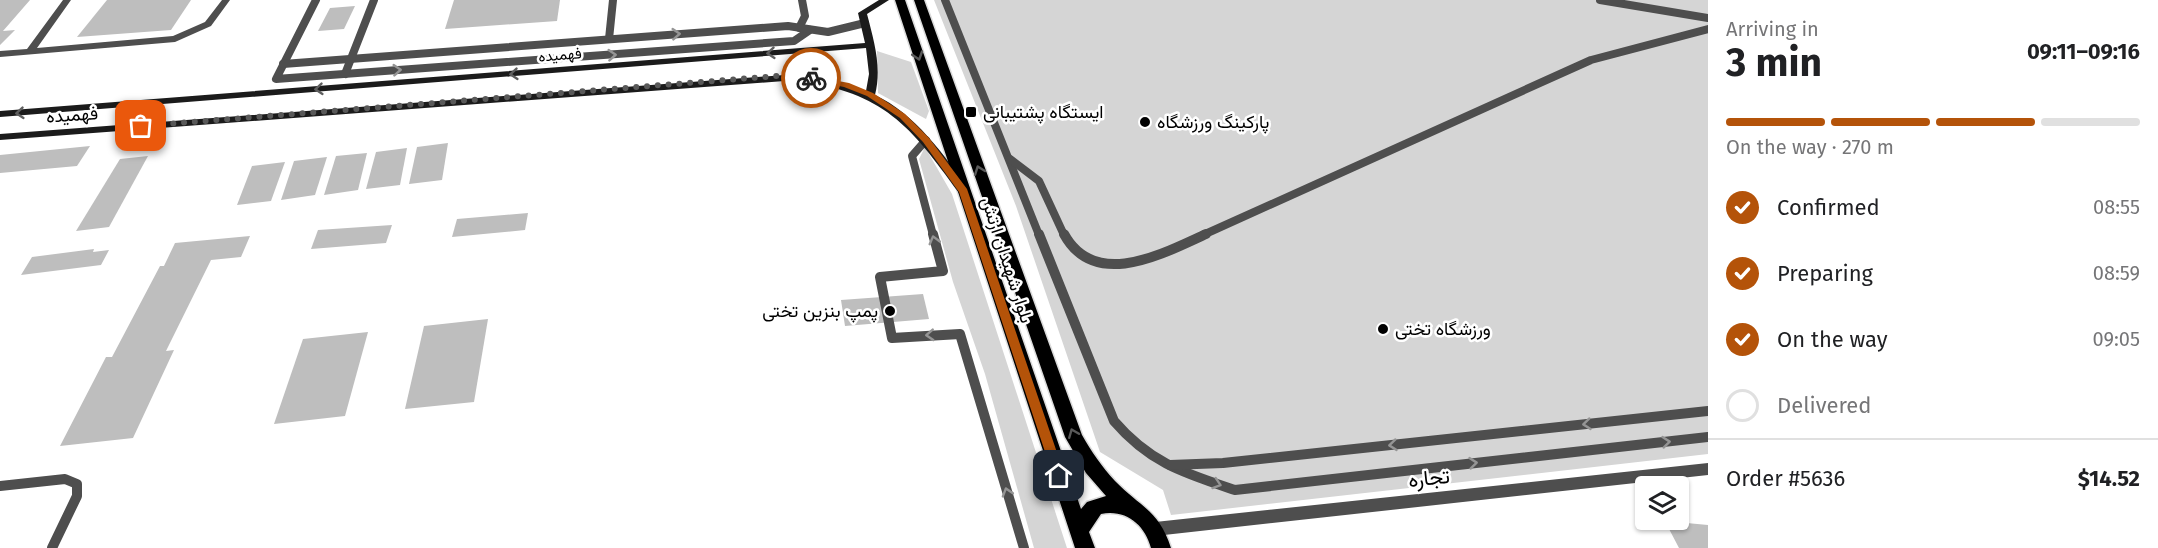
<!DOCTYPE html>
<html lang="en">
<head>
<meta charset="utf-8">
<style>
	:root { --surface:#fff; --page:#f6f6f6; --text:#202124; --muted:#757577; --line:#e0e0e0; --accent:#b45309 }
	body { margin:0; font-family:"Fira Sans",Vazirmatn,sans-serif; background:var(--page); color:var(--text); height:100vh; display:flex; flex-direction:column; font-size:22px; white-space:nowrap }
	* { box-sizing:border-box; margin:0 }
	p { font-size:20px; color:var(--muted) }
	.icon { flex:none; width:33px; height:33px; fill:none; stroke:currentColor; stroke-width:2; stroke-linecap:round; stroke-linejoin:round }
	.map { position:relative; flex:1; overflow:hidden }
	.side { display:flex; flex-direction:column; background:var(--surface); width:450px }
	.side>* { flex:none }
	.fabs { position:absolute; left:1635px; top:476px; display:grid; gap:12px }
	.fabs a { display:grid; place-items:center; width:54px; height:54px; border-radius:6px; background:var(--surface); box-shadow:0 2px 4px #0004; font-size:30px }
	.pin { position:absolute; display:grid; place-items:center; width:51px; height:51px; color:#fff; margin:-26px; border-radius:12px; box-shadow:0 3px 9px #0006 }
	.courier { position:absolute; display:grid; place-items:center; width:60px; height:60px; margin:-30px; border:4px solid #b45309; border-radius:50%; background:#fff; color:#222; box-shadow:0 2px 8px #0007 }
	.head em { font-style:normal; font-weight:700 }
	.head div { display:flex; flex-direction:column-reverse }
	.head { display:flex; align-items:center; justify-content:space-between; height:102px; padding:0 18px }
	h1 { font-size:39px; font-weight:700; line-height:45px }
	.bar { display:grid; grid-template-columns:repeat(4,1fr); gap:9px 6px; align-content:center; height:72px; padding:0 18px }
	.bar i { height:8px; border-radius:4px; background:var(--line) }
	.bar .active { background:var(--accent) }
	.bar p { grid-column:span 4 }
	.line { display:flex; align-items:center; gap:15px; padding:0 18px; border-top:2px solid var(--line) }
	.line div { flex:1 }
	ol { padding:0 18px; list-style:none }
	li { display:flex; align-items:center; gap:18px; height:66px }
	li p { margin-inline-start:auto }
	li .icon { padding:6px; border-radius:50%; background:var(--accent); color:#fff; stroke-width:4 }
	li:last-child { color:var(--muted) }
	li i { width:33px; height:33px; border:3px solid var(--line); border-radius:50% }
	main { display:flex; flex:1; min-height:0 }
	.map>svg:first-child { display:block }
</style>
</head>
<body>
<main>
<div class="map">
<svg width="1708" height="548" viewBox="0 0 1708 548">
	<rect width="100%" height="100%" fill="#fff"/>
	<g fill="#d5d5d5">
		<polygon points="934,0 1708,0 1708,454 1171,515 1163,490 1100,452 1016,206"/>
		<polygon points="877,51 911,62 929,111 926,119 878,93"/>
		<polygon points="925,147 952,194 1067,548 1034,548 985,374 953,282 919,159"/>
	</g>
	<g fill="#bebebe">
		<polygon points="0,0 30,0 3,31 15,30 0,45"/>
		<polygon points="107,0 191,0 171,30 77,37"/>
		<polygon points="454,0 560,0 557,21 445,29"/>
		<polygon points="355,6 344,29 318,31 330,8"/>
		<polygon points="448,143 442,180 409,184 417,147"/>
		<polygon points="90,146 77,166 0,173 0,155"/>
		<polygon points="407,148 400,185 366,189 376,152"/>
		<polygon points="367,153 358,190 324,195 336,156"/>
		<polygon points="148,156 109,227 76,231 120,159"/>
		<polygon points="327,157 315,195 281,200 294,161"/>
		<polygon points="285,162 271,201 237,205 252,166"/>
		<polygon points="528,213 525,230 452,237 457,219"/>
		<polygon points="392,225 386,243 311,249 318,230"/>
		<polygon points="250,236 241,257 211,260 166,351 174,350 133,438 60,446 106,357 112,357 160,266 164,266 175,243"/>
		<polygon points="94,249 93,252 109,250 101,265 21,275 32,257"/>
		<polygon points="923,294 929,319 845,326 841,300"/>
		<polygon points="488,319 474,402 405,409 424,326"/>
		<polygon points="368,332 345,416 274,424 303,339"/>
		<polygon points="1676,522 1708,525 1708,548 1679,548 1668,527 1680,528"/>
	</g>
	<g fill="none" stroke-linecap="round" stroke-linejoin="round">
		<g stroke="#dbdbdb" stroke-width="3">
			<path id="primary" d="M895 0H905L1081 509 1087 502 1106 496 1086 473 1065 437 914 0H924L1082 435C1091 451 1102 467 1115 481 1140 507 1159 510 1171 548H1151C1145 525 1126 509 1101 514L1089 532 1095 548H1075Z"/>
		</g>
		<g stroke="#4e4e4e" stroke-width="8">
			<polyline points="316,0 276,79 794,41 810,30"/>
			<polyline points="945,0 1039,235"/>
			<polyline points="1600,0 1708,18"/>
			<polyline points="799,28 805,16 802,0"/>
			<polyline points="609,39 613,0"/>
			<polyline points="283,64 788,26 828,32 865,23"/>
			<polyline points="345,74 374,0"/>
			<polyline points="926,140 912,156 933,235"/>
			<polyline points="1010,159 1039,181 1064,235"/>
			<polyline points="1203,235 1591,60 1708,29"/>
		</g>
		<g stroke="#4e4e4e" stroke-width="10">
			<polyline points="933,234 943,271 880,277 892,338 960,334 1024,548"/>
			<path d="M1039 234 1114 421C1150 463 1184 473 1235 490L1708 437"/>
			<path d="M1064 234C1095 291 1164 253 1206 234"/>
			<polyline points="1170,465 1223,463 1708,411"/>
			<polyline points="0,486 65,479 77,484 77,496 52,548"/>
		</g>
		<g fill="#4e4e4e" fill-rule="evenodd">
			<polygon points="63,0 71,0 37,48 173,36 205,22 222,0 230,0 211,26 175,42 0,57 0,51 27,49"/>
			<polygon points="1708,463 1708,475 1155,536 1150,534 1147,529 1150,524 1155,522"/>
		</g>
		<path fill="#1b1b1b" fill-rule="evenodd" d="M879 0H889L867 14C874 41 882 67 875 95 914 113 945 155 968 190L967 193H959C909 124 885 94 797 80L0 140V134L797 74 831 80 866 91 869 74 866 48 0 117V111L865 43 858 13Z"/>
		<use href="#primary" fill="#000" fill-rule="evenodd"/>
	</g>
	<defs><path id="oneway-chevron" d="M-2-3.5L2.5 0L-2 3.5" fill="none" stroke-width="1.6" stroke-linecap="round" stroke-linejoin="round" transform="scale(1.5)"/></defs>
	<g stroke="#959595">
		<use href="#oneway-chevron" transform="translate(676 34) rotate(-4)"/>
		<use href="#oneway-chevron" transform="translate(612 55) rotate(-4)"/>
		<use href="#oneway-chevron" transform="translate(397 70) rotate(-4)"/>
		<use href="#oneway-chevron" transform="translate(934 240) rotate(-105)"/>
		<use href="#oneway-chevron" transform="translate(930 335) rotate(177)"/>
		<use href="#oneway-chevron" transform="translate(1587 424) rotate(174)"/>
		<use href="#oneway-chevron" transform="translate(1666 442) rotate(-6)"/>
		<use href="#oneway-chevron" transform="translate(1393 445) rotate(174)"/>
		<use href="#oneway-chevron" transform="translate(1473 463) rotate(-6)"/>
		<use href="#oneway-chevron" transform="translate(1217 484) rotate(18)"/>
		<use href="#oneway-chevron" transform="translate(1007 492) rotate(-107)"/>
	</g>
	<g stroke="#5f5f5f">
		<use href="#oneway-chevron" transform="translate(771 53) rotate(175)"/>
		<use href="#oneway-chevron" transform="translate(514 74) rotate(175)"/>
		<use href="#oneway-chevron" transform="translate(319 89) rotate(175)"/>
		<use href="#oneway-chevron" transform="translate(20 113) rotate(175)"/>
	</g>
	<g stroke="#595959">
		<use href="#oneway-chevron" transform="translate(918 56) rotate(72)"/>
		<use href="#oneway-chevron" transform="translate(979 170) rotate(-110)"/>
		<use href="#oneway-chevron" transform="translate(1073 433) rotate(-112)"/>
	</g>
	<polygon fill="#b45309" points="811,76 849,83 873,93 905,114 929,138 967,189 1065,476 1063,479 1059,481 1053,476 959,192 923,142 900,118 867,96 844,87 808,80"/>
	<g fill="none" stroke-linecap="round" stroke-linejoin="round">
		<polyline stroke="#595959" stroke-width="6" stroke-dasharray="0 10.8" points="141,126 777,76 811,78"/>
	</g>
	<g fill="#000" stroke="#fff" stroke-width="2">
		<rect x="965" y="106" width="12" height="12" rx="3"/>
		<circle cx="1145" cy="122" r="6"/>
		<circle cx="890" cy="311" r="6"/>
		<circle cx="1383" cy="329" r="6"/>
	</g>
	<g text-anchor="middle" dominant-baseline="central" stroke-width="5" stroke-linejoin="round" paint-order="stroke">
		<g font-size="15" fill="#000" stroke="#fff">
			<text transform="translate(560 55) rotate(-5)">فهمیده</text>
		</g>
		<g font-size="18" fill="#000" stroke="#fff" text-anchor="start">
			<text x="983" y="112">ایستگاه پشتیبانی</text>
			<text x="1157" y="122">پارکینگ ورزشگاه</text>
			<text x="878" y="311" text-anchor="end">پمپ بنزین تختی</text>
			<text x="1395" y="329">ورزشگاه تختی</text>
		</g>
		<g font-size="18" fill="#000" stroke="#fff">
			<text transform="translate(72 115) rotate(-4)">فهمیده</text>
			<text transform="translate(1007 260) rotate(72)">بلوار شهیدان ارتش</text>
		</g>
		<g font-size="21" fill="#000" stroke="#fff">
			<text transform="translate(1429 478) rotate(-6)">تجاره</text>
		</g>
	</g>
</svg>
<div class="fabs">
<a><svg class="icon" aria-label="layers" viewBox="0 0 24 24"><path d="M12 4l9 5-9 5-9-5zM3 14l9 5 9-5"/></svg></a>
</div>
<div class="pin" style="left:141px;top:126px;background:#ea580c"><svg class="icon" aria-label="bag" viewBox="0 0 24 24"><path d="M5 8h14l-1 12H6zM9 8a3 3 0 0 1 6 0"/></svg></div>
<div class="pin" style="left:1059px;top:476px;background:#1f2937"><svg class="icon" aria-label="home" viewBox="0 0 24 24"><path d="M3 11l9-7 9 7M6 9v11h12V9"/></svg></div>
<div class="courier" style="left:811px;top:78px"><svg class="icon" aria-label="bike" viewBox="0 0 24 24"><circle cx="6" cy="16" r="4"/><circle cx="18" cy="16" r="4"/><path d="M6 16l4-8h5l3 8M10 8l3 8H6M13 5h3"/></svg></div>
</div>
<section class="side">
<div class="head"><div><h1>3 min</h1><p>Arriving in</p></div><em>09:11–09:16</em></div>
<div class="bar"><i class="active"></i><i class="active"></i><i class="active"></i><i></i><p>On the way · 270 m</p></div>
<ol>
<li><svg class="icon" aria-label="check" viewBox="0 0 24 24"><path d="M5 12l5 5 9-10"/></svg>Confirmed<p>08:55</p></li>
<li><svg class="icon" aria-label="check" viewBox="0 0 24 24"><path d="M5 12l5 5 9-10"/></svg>Preparing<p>08:59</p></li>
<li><svg class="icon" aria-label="check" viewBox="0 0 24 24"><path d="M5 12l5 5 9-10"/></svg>On the way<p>09:05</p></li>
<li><i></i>Delivered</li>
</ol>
<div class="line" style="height:78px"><div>Order #5636</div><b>$14.52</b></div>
</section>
</main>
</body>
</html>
